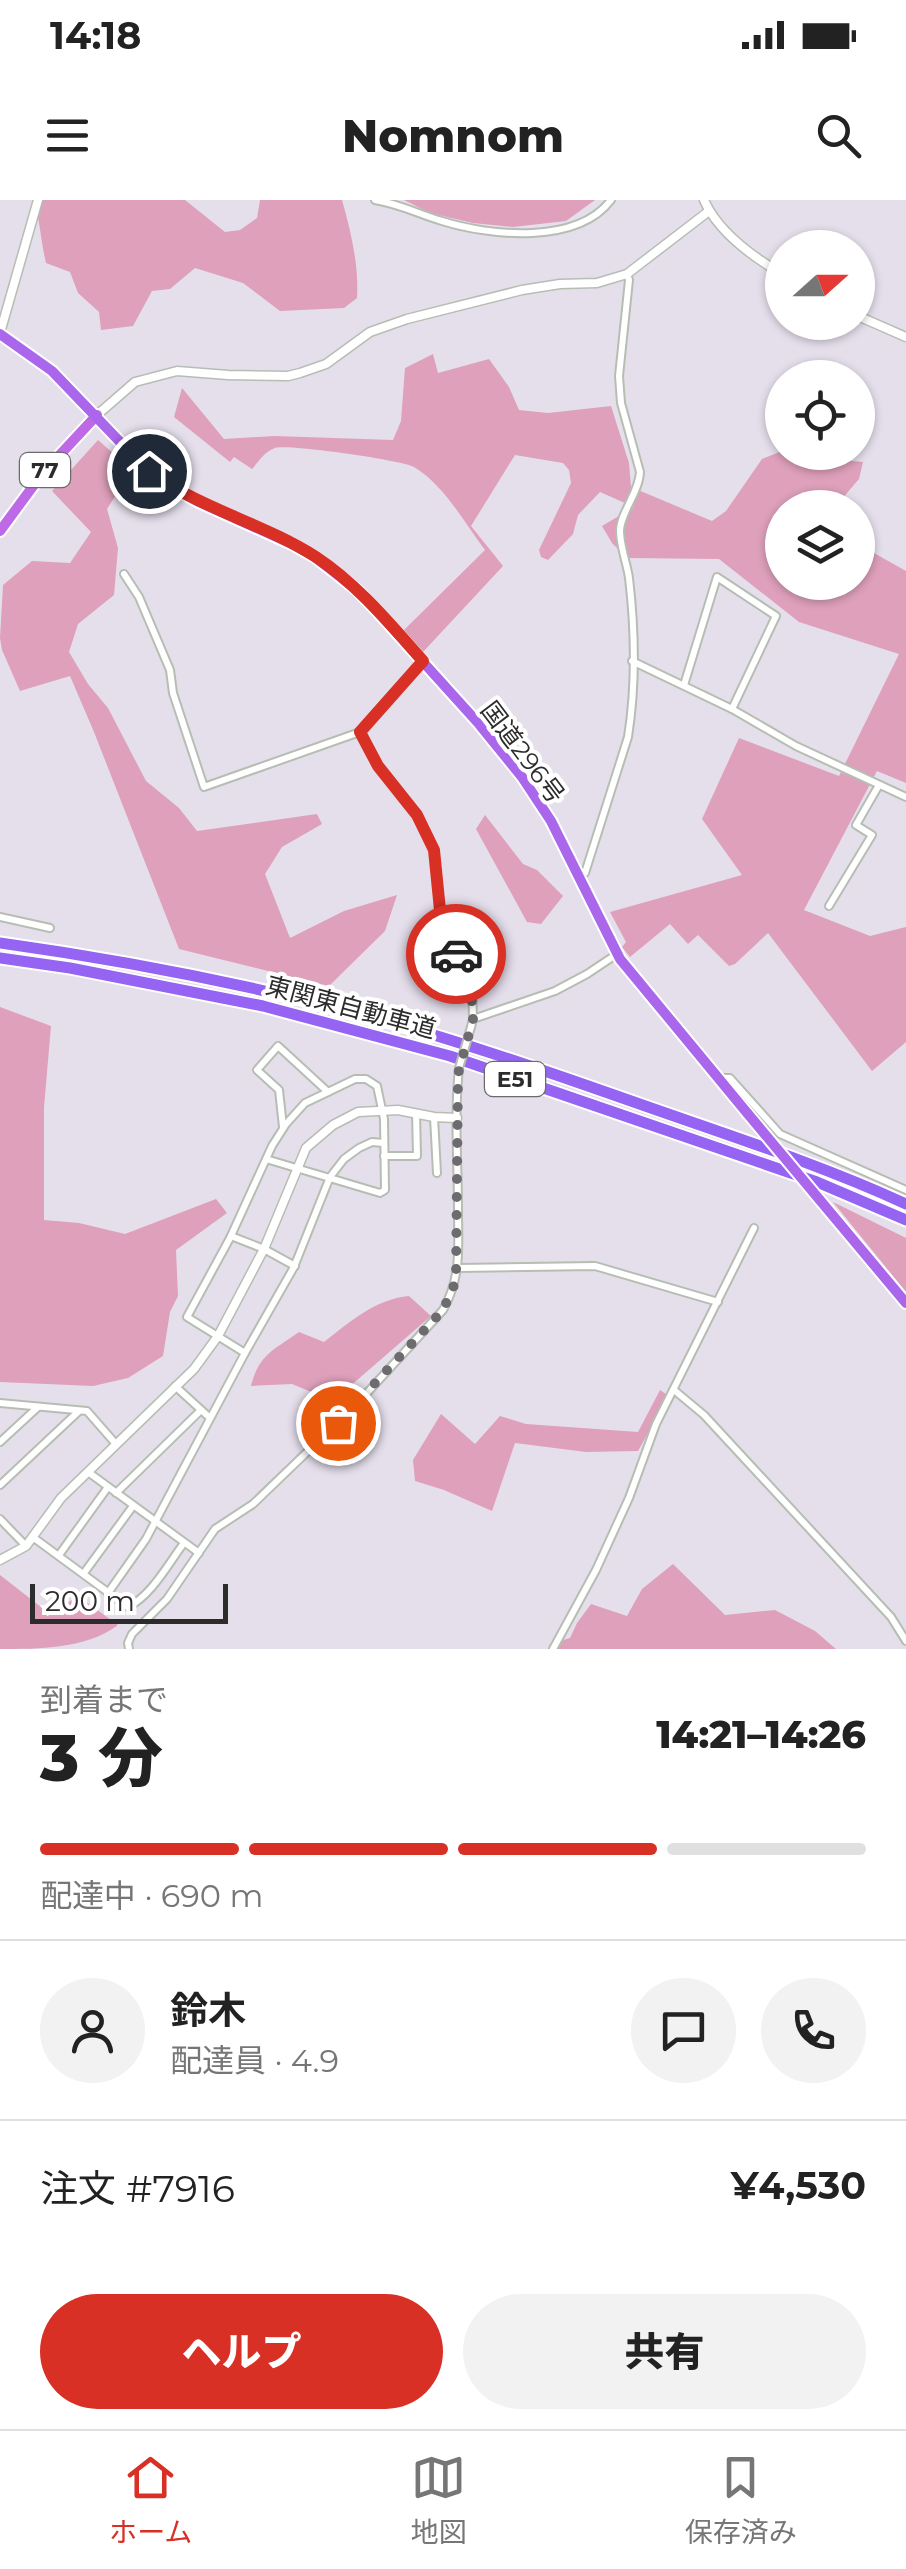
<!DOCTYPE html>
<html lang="ja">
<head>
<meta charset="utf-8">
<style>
	:root { --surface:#fff; --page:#f2f2f2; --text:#222; --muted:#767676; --line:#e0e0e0; --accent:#d93025 }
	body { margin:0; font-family:Montserrat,"Noto Sans JP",sans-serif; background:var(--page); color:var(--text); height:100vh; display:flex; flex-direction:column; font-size:38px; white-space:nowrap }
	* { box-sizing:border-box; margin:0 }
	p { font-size:32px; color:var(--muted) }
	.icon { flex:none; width:55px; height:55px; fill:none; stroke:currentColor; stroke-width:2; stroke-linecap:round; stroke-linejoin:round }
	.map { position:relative; height:1449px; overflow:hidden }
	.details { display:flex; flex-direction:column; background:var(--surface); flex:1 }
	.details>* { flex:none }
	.needle { width:65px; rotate:69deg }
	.buttons { position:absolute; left:765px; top:30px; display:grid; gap:20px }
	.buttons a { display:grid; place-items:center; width:110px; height:110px; border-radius:50%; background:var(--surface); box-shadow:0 2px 8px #0004; font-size:50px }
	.scale { position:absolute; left:30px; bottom:25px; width:198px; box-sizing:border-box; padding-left:10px; border:5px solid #2c2c2c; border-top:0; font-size:28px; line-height:35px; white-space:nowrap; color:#2c2c2c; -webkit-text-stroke:8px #fff; paint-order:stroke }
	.pin { position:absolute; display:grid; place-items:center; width:85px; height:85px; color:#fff; margin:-42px; border:5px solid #fff; border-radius:50%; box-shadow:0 2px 10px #0007 }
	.courier { position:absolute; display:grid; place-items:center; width:100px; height:100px; margin:-50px; border:8px solid #d93025; border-radius:50%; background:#fff; color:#222; box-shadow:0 2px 12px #0007 }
	.summary em { font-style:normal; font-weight:800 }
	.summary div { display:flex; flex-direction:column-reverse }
	.summary { display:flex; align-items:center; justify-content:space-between; height:170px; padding:0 40px }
	h1 { font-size:65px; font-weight:800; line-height:75px }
	.bar { display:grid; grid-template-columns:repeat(4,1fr); gap:15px 10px; align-content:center; height:120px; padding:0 40px }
	.bar i { height:12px; border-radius:8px; background:var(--line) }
	.bar .active { background:var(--accent) }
	.bar p { grid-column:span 4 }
	.line { display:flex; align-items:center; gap:25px; padding:0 40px; border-top:2px solid var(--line) }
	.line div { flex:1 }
	.round { display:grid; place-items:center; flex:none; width:105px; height:105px; border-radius:52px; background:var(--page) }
	.button { display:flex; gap:20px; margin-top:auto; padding:20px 40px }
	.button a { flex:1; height:115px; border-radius:60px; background:var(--accent); color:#fff; font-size:40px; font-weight:800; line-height:115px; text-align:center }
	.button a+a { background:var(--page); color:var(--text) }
	.status { display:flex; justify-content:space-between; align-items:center; height:70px; padding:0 50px; background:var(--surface); direction:ltr }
	.status svg { height:28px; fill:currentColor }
	header { display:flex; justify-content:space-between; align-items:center; height:130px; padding:0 40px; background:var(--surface); font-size:45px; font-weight:800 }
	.dock { display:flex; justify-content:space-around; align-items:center; height:140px; border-top:2px solid var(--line); background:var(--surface); font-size:28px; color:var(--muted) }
	.dock a { display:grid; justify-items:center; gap:5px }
	.dock .active { color:var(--accent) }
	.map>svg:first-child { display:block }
</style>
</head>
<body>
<div class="status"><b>14:18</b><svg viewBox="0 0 49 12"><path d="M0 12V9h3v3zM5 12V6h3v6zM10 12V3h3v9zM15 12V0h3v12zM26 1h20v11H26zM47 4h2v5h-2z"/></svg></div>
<header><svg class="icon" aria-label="menu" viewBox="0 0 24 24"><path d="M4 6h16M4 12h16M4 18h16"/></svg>Nomnom<svg class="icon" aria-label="search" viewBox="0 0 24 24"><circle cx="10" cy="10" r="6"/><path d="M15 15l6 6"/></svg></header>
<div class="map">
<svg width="906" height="1449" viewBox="0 0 906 1449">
	<rect width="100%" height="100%" fill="#e5dfec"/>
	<g fill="#dea0bb">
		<path d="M34 0H185L225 32 240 30 257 18 260 0H342C351 32 359 65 357 98L344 108 280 111 243 83 195 68 170 89 152 91 133 126 101 130 99 112 78 93 70 72 46 63C41 42 40 21 34 0Z"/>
		<polygon points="404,0 595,0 566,21 513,27 473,23 430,13"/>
		<path d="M433 154 438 173 489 159 509 187 519 210 548 213 611 206 629 263 631 287 712 321 726 311 762 259 782 251 823 258 863 262 859 279 835 307 782 308V382H858V344L906 371V583L877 571 804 710 870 736 906 727V842L872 871 768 733 735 764 729 766 698 735 688 744 670 724 630 757 622 747 626 742 610 712 742 675 702 619 739 538 839 576 899 454 799 422 719 359 627 358 612 343 602 326 634 307 600 292 578 315 573 334 548 360 541 357 539 350 571 283 569 270 563 263 515 255 471 326 503 366 423 452 404 430 485 350C464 322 444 285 414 267 401 260 288 244 275 248 264 252 259 261 252 269L234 257 230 262 174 217 182 188 224 239 274 236 393 240 401 221 405 168Z"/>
		<polygon points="98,240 132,270 107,309 118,348 114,395 78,424 69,452 88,484 108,508 146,581 179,608 197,631 317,614 322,624 282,647 265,674 290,738 344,711 397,695 385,731 329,786 179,749 94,532 70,476 20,491 2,450 0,438 3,385 32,361 70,363 91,332 52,291"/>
		<polygon points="485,615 523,664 537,670 563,696 541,724 527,722 476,629"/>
		<polygon points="0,807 51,826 44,907 44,1020 79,1023 125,1034 216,999 227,1013 176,1050 178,1096 170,1112 163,1156 128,1178 93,1186 0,1182"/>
		<polygon points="833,1002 906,1038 906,1092"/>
		<path d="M409 1096 431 1116 333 1201 292 1184 251 1186C259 1154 274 1150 299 1132L324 1142C350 1122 375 1099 409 1096Z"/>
		<polygon points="660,1190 669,1196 638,1251 586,1252 515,1243 492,1311 444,1290 415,1281 413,1260 441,1214 475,1244 500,1216 526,1224 638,1232"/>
		<polygon points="673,1364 725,1415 775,1410 815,1431 836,1449 555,1449 553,1443 570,1438 577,1423 591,1404 627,1416 642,1389"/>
		<path d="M0 1375 50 1414 78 1396 118 1425C86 1449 38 1449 0 1449Z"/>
	</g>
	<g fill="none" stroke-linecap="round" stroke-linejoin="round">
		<g stroke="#b6beb2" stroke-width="10">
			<g id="minor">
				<path d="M375 0C400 4 418 14 442 21 490 36 577 45 611 0"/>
				<polyline points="124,374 139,397 170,470 173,493 204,587 360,532 422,462"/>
				<polyline points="632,461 732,509 796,546 906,597"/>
				<polyline points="684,485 717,377 776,416 732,509"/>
				<polyline points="360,532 378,566 417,615 434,649 441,720 459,760 470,775 472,784 473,819 471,827"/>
				<path d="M580 676 585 673 628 537C636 486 635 429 629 378 627 363 620 347 620 331 620 313 639 293 640 272L621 203 619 176 629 80 627 74"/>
				<polyline points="829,706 872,635 856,625 879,585"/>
				<polyline points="0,717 50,728"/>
				<polyline points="473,819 555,791 587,774 617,754"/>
				<polyline points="720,878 730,878 780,934 906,990"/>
				<polyline points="434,917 437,973"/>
				<polyline points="283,927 279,890 257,870 278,846 328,892"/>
				<polyline points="384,956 417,956 416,913"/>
				<polyline points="231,1036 264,1049 295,1066"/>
				<polyline points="458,1068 595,1066 718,1102"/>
				<polyline points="245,1153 187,1117 230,1038 272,946 286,924 305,903 355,879 366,879 377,886 384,919 385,990 380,993 266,959"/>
				<polyline points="175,1186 210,1218"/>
				<polyline points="674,1190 704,1215 891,1417 906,1441"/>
				<polyline points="0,1203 87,1211 115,1243"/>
				<polyline points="0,1242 38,1207"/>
				<polyline points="88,1272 199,1353"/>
				<polyline points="0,1285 79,1211"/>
				<polyline points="116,1293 201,1210"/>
				<polyline points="0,1319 26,1346"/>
				<path d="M34 1338 128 1407C152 1395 168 1364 184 1343"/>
				<polyline points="59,1355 108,1287"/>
				<polyline points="84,1373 133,1306"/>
				<polyline points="108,1393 146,1339 245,1153 294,1067 330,977 344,959 359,948 372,942 384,943"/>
				<path d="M129 1449 128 1443 132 1434 167 1399 215 1329 253 1304 356 1205 443 1110C462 1076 458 1047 458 1010 458 963 454 915 459 868"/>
				<polyline points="553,1449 596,1370 629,1298 656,1224 754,1028"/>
			</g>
		</g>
		<g stroke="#b6beb2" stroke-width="11">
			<g id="tertiary">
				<path d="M704 0C718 32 753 57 782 74"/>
				<polyline points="858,116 906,137"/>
				<polyline points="0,133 38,0"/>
				<polyline points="97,215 135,182 177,171 228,175 288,176 300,173 326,164 370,132 407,119 522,90 560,84 597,83 627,74 709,11"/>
				<polyline points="0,1360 26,1346 61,1298 194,1169 218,1136 264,1049 306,948 333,925 358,912 398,910 434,917 457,918"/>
			</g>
		</g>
		<g stroke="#fff" stroke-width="14">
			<polyline id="primary" points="0,331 42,274 97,215"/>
		</g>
		<g stroke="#fff" stroke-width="14">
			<g id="trunk">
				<polyline points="0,134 52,171 123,245 166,284 199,302 292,344 315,357 357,390 377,411 479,524 522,577 551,621 620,759 748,914"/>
				<polyline points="819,999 906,1103"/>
			</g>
		</g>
		<g stroke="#fff" stroke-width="15">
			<g id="motorway">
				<path d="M0 743C115 759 229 781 341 809 447 836 549 872 651 908 737 938 823 966 906 1004"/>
				<polyline points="0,758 70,768 263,806 450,856 817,982 906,1020"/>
			</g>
		</g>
		<use href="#minor" stroke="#fff" stroke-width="6"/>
		<use href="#tertiary" stroke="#fff" stroke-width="8"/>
		<use href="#primary" stroke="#be6ae6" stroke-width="10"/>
		<use href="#trunk" stroke="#aa67ec" stroke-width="10"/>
		<use href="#motorway" stroke="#9564f2" stroke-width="11"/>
		<g stroke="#b6beb2" stroke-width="10" stroke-linecap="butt">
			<polyline id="minor-bridge" points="459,868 471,827"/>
		</g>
		<g stroke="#fff" stroke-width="14" stroke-linecap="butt">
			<polyline id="trunk-bridge" points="748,914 819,999"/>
		</g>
		<use href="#minor-bridge" stroke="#fff" stroke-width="6"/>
		<use href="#trunk-bridge" stroke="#aa67ec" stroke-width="10"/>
	</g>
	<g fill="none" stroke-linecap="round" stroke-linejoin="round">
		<polyline stroke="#6d6b6f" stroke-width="10" stroke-dasharray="0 18" points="338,1223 443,1110 456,1081 458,874 473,819 470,775 456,754"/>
		<path stroke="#d93025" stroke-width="12" d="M149 271C200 309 263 323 316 357 358 385 390 424 423 461L360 532 378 566 417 615 434 650 441 720 456 754"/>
	</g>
	<g text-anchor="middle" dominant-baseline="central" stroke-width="8" stroke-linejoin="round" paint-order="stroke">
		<g fill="#fff" stroke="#6b6b6b" stroke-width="2.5">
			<rect x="20" y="253" width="50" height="34" rx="8"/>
			<rect x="485" y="862" width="60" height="34" rx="8"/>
		</g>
		<g font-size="22" font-weight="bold" fill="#2c2c2c">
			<text x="45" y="270">77</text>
			<text x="515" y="879">E51</text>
		</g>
		<g font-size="25" fill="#2c2c2c" stroke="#fff">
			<text transform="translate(523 552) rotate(53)">国道296号</text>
			<text transform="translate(351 807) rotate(15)">東関東自動車道</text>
		</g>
	</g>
</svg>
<div class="buttons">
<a><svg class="needle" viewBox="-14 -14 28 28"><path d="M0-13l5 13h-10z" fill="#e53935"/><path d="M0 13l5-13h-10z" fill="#767676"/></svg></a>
<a><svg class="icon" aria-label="locate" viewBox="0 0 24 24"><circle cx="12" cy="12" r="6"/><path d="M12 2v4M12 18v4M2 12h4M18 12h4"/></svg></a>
<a><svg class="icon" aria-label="layers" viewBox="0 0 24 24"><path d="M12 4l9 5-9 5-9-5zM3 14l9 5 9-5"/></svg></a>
</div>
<div class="scale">200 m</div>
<div class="pin" style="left:338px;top:1223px;background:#ea580c"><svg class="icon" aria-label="bag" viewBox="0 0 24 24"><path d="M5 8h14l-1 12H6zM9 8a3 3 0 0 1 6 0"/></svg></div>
<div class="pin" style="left:149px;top:271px;background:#1f2937"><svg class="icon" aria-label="home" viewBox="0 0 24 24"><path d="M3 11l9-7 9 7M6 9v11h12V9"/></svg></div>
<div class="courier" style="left:456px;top:754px"><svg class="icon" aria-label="car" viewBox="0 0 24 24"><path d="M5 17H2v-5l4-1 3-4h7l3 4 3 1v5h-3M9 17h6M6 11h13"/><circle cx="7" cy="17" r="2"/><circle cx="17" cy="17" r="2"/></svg></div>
</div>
<section class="details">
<div class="summary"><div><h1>3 分</h1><p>到着まで</p></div><em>14:21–14:26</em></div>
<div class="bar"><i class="active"></i><i class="active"></i><i class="active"></i><i></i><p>配達中 · 690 m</p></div>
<div class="line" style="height:180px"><a class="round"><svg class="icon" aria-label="person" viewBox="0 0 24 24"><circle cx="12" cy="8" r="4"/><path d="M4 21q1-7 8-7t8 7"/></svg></a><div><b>鈴木</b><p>配達員 · 4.9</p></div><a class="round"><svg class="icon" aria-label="chat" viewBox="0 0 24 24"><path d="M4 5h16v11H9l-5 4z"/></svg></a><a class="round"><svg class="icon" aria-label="phone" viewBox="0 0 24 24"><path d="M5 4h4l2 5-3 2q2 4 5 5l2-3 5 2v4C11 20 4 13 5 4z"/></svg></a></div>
<div class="line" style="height:130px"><div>注文 #7916</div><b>¥4,530</b></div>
<div class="button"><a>ヘルプ</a><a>共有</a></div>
</section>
<nav class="dock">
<a class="active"><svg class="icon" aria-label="home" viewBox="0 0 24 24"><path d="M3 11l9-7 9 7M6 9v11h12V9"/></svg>ホーム</a>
<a><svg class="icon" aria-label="map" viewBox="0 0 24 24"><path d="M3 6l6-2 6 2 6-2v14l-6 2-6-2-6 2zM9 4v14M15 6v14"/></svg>地図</a>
<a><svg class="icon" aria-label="saved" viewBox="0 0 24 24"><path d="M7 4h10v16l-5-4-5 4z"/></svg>保存済み</a>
</nav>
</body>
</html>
